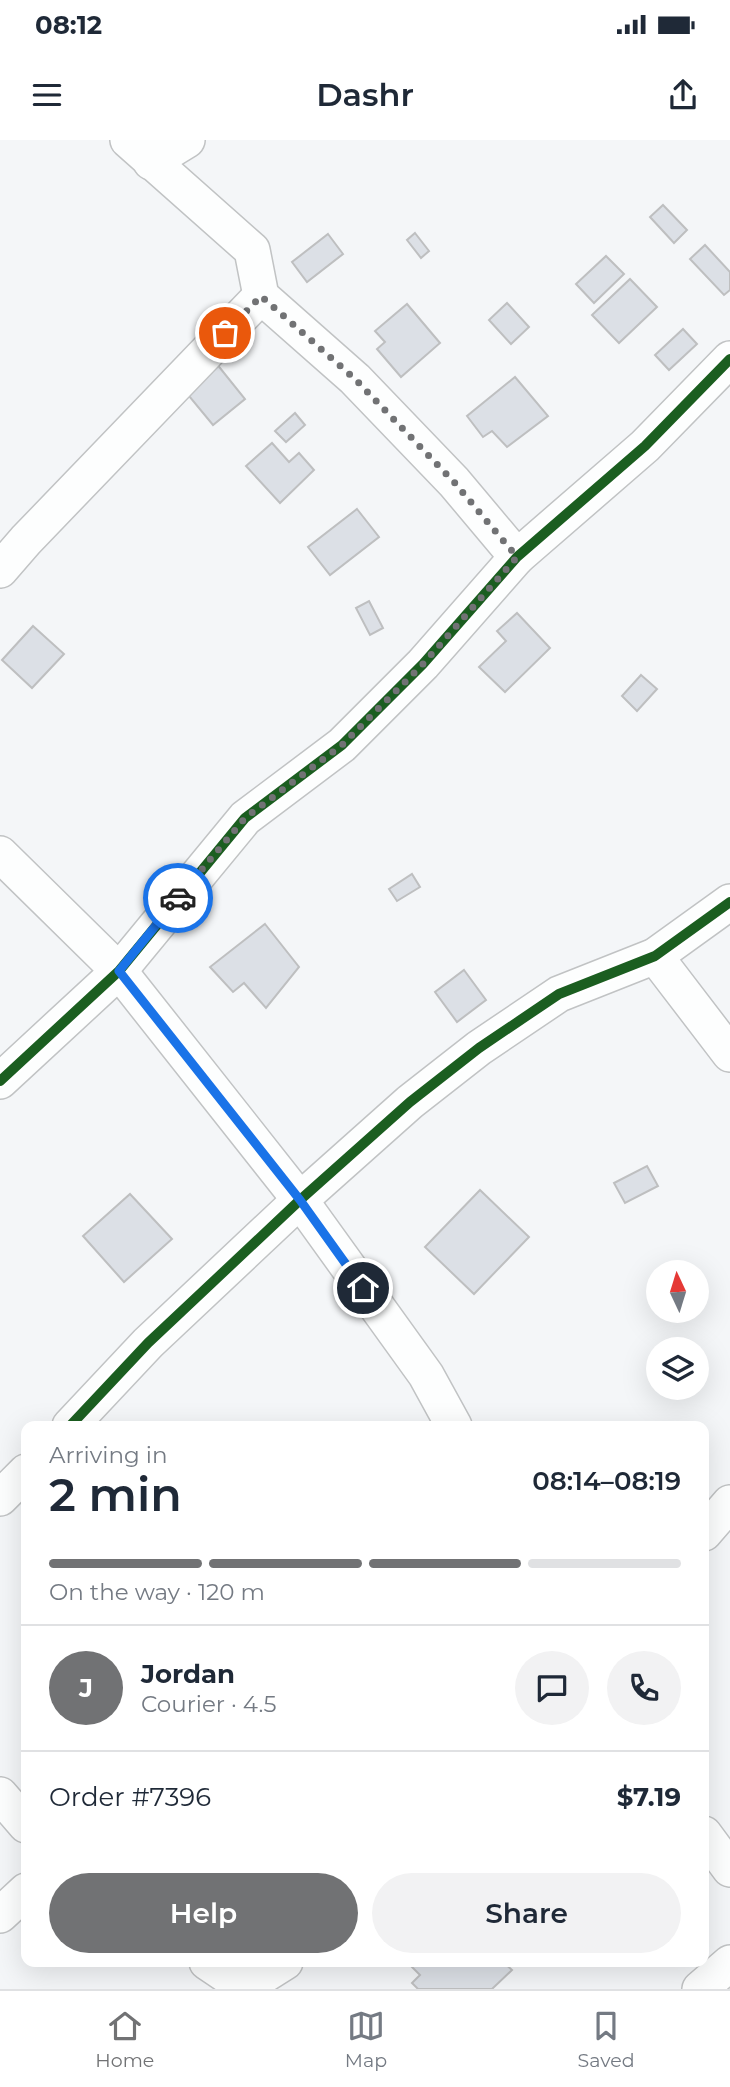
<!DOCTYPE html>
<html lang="en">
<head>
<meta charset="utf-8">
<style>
	:root { --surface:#fff; --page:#f2f2f3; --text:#1f2937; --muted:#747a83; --line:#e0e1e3; --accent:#717274 }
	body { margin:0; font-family:Montserrat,sans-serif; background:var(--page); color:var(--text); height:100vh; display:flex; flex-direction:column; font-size:26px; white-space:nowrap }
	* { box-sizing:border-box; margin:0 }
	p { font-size:23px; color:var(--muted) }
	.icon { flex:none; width:38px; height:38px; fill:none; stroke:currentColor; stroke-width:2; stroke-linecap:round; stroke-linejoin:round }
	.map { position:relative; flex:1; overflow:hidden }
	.panel { position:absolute; left:21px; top:1281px; width:688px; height:546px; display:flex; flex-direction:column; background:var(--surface); border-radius:14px; box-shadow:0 7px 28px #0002 }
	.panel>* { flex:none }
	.needle { width:46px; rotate:356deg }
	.controls { position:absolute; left:646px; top:1120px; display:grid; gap:14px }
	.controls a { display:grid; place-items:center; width:63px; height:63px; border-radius:50%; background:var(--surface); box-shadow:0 7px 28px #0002; font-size:35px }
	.pin { position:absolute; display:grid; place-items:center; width:60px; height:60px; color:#fff; margin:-30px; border:4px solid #fff; border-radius:50%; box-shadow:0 2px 7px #0007 }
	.courier { position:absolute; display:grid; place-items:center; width:70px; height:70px; margin:-35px; border:5px solid #1a73e8; border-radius:50%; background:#fff; color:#222; box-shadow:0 2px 9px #0007 }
	.summary em { font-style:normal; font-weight:600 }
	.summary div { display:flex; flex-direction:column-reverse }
	.summary { display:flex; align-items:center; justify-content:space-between; height:119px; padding:0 28px }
	h1 { font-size:46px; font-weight:600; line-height:52px }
	.bar { display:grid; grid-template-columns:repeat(4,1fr); gap:10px 7px; align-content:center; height:84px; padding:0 28px }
	.bar i { height:9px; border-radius:5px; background:var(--line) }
	.bar .active { background:var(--accent) }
	.bar p { grid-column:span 4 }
	.line { display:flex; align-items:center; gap:18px; padding:0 28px; border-top:2px solid var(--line) }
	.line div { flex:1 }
	.round { display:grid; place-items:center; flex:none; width:74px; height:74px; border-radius:37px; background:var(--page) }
	.cta { display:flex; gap:14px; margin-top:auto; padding:14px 28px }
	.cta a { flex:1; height:80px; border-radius:42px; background:var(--accent); color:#fff; font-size:28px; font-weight:600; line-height:80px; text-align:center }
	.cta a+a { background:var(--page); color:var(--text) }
	.status { display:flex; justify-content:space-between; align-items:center; height:49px; padding:0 35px; background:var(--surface); direction:ltr }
	.status svg { height:19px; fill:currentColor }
	header { display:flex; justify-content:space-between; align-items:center; height:91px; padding:0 28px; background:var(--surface); font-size:32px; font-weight:600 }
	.dock { display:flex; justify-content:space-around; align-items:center; height:98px; border-top:2px solid var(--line); background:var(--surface); font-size:19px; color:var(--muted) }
	.dock a { display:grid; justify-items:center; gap:4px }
	.dock .active { color:var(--accent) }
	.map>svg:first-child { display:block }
</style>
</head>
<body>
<div class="status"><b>08:12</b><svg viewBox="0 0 49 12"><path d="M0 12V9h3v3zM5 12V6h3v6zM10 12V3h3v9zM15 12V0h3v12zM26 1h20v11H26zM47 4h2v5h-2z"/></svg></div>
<header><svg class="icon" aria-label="menu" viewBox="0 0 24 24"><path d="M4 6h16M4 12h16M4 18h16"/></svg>Dashr<svg class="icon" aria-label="share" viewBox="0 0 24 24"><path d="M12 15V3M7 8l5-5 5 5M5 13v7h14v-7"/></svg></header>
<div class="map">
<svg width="730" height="1849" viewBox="0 0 730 1849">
	<rect width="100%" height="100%" fill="#f4f6f8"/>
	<g fill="#dce0e6" stroke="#bebfc0" stroke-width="2">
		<polygon points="663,65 687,90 674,103 650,77"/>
		<polygon points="415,93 429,111 421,118 407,100"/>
		<polygon points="328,94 343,114 307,142 292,122"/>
		<polygon points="705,105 730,132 730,150 724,155 690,119"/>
		<polygon points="606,116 624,134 594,163 576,144"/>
		<polygon points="630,139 657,167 619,203 592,175"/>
		<polygon points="507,163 529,187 511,204 489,180"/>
		<polygon points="407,164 440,203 401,237 377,209 385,202 375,191"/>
		<polygon points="683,189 697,204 669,230 655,215"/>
		<polygon points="216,223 245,259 213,285 184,250"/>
		<polygon points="515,237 548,276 507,307 492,291 483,297 467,276"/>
		<polygon points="295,273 305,285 286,302 275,291"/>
		<polygon points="272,303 289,322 299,313 314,330 280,363 246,326"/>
		<polygon points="357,369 379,397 330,435 308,407"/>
		<polygon points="369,461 383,488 370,495 356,468"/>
		<polygon points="517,473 550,508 505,552 479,527 506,501 497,491"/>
		<polygon points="33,486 64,514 32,548 2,520"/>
		<polygon points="641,535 657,549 637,571 622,556"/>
		<polygon points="412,734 420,747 397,761 389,749"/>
		<polygon points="265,784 299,827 266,868 244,843 233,852 210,827"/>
		<polygon points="464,830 486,860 457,882 435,852"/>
		<polygon points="647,1026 658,1046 625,1063 614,1043"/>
		<polygon points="480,1050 529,1097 474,1154 425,1107"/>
		<polygon points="130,1054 172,1099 124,1142 83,1096"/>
		<polygon points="407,1822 503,1822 512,1830 492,1849 418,1849 412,1843 420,1835"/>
	</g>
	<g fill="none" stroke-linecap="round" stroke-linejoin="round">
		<g stroke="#c1c3c4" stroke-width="38">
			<g id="minor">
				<polyline points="128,0 252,110 261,156 355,239 454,342 517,417"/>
				<polyline points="151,22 187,0"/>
				<polyline points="0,430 26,400 261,156"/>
				<polyline points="0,714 119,831 300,1060 426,1235 454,1286"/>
				<polyline points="655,816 730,914"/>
				<polyline points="0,941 119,831 245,678 342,605 423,524 517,417 645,306 730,219"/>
				<polyline points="70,1286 148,1203 300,1060 410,962 479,908 559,854 655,816 730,762"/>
				<polyline points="0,1358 26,1332"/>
				<polyline points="704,1393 730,1363"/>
				<polyline points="0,1655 26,1685"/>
				<polyline points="704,1694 730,1729"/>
				<polyline points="0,1775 26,1751"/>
				<polyline points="207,1822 247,1849"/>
				<polyline points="245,1847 285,1822"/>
				<polyline points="700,1849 730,1823"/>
			</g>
		</g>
		<use href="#minor" stroke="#fdfefe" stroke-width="35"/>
		<g stroke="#fff" stroke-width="15">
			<g id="cycleway">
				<polyline points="0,941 119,831 245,678 342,605 423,524 517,417 645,306 730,219"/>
				<polyline points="70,1286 148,1203 300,1060 410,962 479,908 559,854 655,816 730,762"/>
			</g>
		</g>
		<use href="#cycleway" stroke="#1b5e20" stroke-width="10"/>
	</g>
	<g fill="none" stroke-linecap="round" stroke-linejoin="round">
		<polyline stroke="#717274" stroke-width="7" stroke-dasharray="0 12.6" points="178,758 245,678 342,605 423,524 517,417 454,342 355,239 261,156 225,193"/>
		<polyline stroke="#1a73e8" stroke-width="9" points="178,758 119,831 300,1060 363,1148"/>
	</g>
</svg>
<div class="controls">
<a><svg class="needle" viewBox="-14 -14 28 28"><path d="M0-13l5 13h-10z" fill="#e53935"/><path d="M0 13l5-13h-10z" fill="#747a83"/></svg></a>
<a><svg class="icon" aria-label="layers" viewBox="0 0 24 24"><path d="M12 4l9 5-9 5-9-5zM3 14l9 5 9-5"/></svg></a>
</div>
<div class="pin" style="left:225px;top:193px;background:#ea580c"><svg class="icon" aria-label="bag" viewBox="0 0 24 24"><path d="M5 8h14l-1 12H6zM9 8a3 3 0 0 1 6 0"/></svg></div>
<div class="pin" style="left:363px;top:1148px;background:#1f2937"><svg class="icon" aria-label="home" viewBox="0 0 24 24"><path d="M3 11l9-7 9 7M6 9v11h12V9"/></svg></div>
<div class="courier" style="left:178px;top:758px"><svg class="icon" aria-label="car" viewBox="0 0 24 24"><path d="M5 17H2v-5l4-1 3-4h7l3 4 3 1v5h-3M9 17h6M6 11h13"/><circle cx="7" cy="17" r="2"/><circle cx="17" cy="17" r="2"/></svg></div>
<section class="panel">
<div class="summary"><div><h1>2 min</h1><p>Arriving in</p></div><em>08:14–08:19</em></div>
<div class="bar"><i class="active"></i><i class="active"></i><i class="active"></i><i></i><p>On the way · 120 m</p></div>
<div class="line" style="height:126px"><b class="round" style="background:var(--accent);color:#fff">J</b><div><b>Jordan</b><p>Courier · 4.5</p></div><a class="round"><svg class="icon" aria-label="chat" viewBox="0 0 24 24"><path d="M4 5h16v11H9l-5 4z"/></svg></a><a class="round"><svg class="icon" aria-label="phone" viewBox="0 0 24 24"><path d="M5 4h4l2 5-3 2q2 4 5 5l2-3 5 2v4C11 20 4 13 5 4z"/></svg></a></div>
<div class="line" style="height:91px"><div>Order #7396</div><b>$7.19</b></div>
<div class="cta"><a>Help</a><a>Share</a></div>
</section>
</div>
<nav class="dock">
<a class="active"><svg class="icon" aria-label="home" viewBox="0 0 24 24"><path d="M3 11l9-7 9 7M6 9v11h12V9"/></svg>Home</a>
<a><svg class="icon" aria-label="map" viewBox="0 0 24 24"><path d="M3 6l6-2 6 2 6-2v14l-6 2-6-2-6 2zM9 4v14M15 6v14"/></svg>Map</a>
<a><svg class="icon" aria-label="saved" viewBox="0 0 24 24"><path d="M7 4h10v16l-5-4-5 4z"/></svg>Saved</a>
</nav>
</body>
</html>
